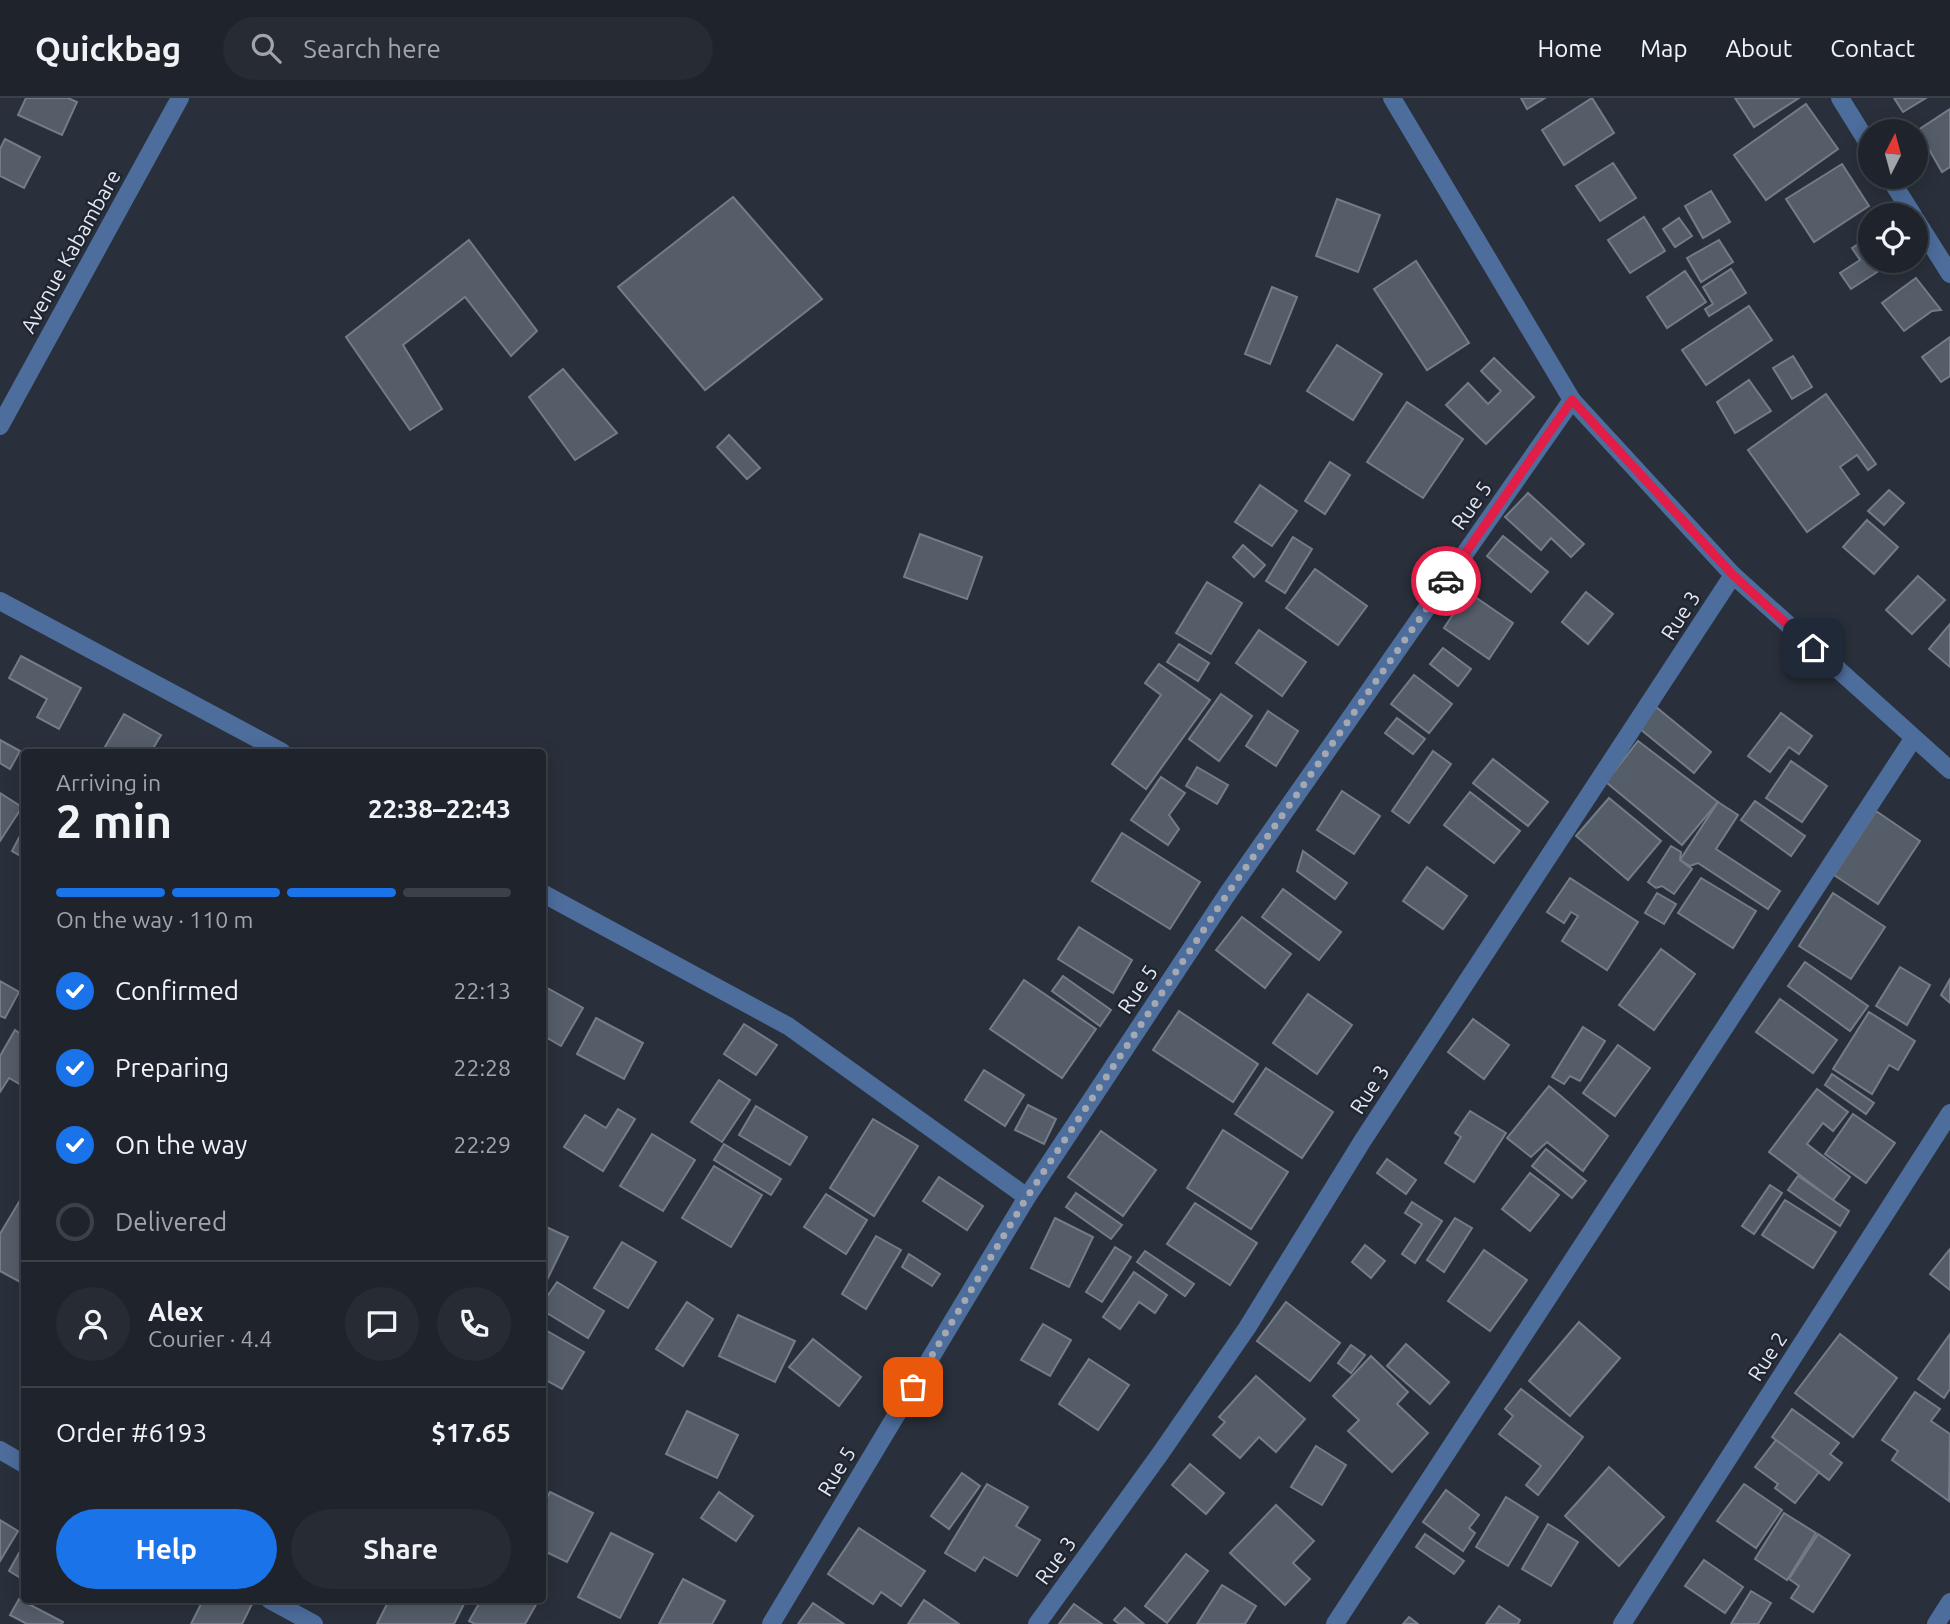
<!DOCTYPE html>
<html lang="en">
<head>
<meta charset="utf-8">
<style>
	:root { --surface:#1f242c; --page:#272c34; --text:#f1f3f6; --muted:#a1a4a9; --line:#3c4148; --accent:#1a73e8 }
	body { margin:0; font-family:Ubuntu,sans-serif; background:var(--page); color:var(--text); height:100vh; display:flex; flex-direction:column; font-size:26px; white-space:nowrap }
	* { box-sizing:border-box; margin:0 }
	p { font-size:23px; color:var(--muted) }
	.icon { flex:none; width:38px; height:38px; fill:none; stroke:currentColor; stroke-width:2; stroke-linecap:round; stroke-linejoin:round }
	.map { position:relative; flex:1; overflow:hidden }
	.side { position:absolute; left:21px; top:651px; width:525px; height:854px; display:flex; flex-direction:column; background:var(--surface); border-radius:7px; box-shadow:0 4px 18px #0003,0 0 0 2px var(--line) }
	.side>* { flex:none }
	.needle { width:46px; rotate:6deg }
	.buttons { position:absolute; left:1858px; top:21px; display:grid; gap:14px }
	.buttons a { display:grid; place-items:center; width:70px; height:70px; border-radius:50%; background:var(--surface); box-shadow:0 4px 18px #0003,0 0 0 2px var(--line); font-size:35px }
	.pin { position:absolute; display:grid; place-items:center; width:60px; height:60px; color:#fff; margin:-30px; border-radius:14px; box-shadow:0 4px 10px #0006 }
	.courier { position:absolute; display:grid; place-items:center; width:70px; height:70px; margin:-35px; border:5px solid #e11d48; border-radius:50%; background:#fff; color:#222; box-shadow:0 2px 9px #0007 }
	.head em { font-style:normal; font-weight:700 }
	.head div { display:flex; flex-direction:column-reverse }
	.head { display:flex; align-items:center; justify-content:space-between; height:119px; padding:0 35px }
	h1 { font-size:46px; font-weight:700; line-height:52px }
	.bar { display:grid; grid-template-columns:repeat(4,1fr); gap:10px 7px; align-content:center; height:84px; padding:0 35px }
	.bar i { height:9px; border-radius:5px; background:var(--line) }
	.bar .active { background:var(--accent) }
	.bar p { grid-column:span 4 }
	.line { display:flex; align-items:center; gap:18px; padding:0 35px; border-top:2px solid var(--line) }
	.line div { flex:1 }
	.round { display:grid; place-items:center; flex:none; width:74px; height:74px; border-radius:37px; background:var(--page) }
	ol { padding:0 35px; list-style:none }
	li { display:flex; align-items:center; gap:21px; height:77px }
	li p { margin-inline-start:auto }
	li .icon { padding:7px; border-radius:50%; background:var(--accent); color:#fff; stroke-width:4 }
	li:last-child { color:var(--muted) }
	li i { width:38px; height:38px; border:4px solid var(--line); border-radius:50% }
	.action { display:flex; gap:14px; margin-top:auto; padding:14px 35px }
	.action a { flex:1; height:80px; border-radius:42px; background:var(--accent); color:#fff; font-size:28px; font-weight:700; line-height:80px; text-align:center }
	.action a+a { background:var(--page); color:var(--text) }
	header { display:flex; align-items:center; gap:42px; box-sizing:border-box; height:98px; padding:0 35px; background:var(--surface); border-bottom:2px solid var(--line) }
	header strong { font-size:33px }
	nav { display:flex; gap:38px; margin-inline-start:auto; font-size:24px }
	.search { width:490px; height:63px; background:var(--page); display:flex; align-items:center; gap:18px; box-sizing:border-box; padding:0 24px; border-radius:38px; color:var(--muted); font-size:26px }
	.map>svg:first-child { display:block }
</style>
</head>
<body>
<header>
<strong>Quickbag</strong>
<div class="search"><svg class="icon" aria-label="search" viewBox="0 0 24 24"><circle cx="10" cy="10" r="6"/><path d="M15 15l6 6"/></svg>Search here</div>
<nav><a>Home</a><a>Map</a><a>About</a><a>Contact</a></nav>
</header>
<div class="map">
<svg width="1950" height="1526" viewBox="0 0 1950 1526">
	<rect width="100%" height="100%" fill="#29303b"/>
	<g fill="#555d69" stroke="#737c88" stroke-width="2">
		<polygon points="26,0 68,0 77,4 62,37 18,17"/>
		<polygon points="1521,0 1545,0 1527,11"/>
		<polygon points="1592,0 1614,35 1564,67 1542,32"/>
		<polygon points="1735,0 1799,0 1754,29"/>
		<polygon points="1894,0 1926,0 1903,14"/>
		<polygon points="1806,6 1838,51 1766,102 1734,57"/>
		<polygon points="1950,11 1950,69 1942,74 1918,32"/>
		<polygon points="5,41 40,59 24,90 0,78 0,51"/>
		<polygon points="1613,65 1636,100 1600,123 1576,88"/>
		<polygon points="1842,66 1869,108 1814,144 1786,101"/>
		<polygon points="1711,93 1730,124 1703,140 1685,108"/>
		<polygon points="733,99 822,201 705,292 618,189"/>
		<polygon points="1337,101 1380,117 1358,174 1316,158"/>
		<polygon points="1644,119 1665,153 1630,175 1608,142"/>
		<polygon points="1679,120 1692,138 1675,149 1663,131"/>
		<polygon points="1871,138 1871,163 1894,163 1851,191 1840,175 1860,162 1852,150"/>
		<polygon points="469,142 537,233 511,258 465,199 403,247 442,311 410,332 346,239"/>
		<polygon points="1719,142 1733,164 1701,184 1687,160"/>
		<polygon points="1416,163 1469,245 1427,272 1374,191"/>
		<polygon points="1731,171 1746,195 1709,218 1705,211 1713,206 1703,189"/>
		<polygon points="1685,173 1706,204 1667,230 1647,199"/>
		<polygon points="1916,180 1941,212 1932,213 1904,233 1882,205"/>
		<polygon points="1272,189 1297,199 1270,266 1245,256"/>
		<polygon points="1749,208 1772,242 1706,287 1682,252"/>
		<polygon points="1950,239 1950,278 1941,284 1922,259"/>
		<polygon points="1337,247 1382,276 1353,322 1307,293"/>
		<polygon points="1793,258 1812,289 1792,301 1773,270"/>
		<polygon points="1494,260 1534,299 1486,346 1446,307 1468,285 1488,306 1501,293 1481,273"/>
		<polygon points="563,271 617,335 575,362 529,299"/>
		<polygon points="1749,282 1771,313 1735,335 1717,304"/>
		<polygon points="1826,296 1876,366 1868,372 1857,357 1840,369 1859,396 1807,434 1748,352"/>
		<polygon points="1407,304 1463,341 1423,400 1367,364"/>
		<polygon points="729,337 760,370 747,381 717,349"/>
		<polygon points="1330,364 1350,377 1325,416 1305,403"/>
		<polygon points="1260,387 1297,413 1272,448 1235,424"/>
		<polygon points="1889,392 1904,405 1884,427 1868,413"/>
		<polygon points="1528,395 1584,446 1571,459 1551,440 1541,452 1505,419"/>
		<polygon points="1867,422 1898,449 1874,476 1843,449"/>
		<polygon points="920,436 982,459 967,501 904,479"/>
		<polygon points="1503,438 1548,474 1531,494 1487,458"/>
		<polygon points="1293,439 1312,451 1285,495 1266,483"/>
		<polygon points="1243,447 1265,467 1254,479 1233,459"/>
		<polygon points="1315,471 1367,508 1338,547 1286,510"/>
		<polygon points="1918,478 1945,502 1912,536 1886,512"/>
		<polygon points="1207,484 1242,505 1211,556 1176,535"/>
		<polygon points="1468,494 1513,525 1489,561 1444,530"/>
		<polygon points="1586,494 1613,516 1588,546 1562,524"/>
		<polygon points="1950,526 1950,569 1929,551"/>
		<polygon points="1259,532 1306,564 1282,598 1236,565"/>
		<polygon points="1179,546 1209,565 1198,583 1167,564"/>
		<polygon points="1443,550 1471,571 1458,588 1430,566"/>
		<polygon points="21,558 81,590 59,631 37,619 47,601 9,580"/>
		<polygon points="1159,566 1210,602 1146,691 1112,666 1161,597 1145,585"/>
		<polygon points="1414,577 1452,606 1429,635 1391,606"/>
		<polygon points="1221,596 1252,618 1219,663 1189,641"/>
		<polygon points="1656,609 1711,654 1694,675 1639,630"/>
		<polygon points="1268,613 1298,633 1276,668 1246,648"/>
		<polygon points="1781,615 1812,638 1799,656 1789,649 1770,674 1748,658"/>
		<polygon points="124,616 161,637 151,654 102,654"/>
		<polygon points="1397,620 1425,641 1413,656 1385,635"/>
		<polygon points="0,642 20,653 10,671 0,665"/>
		<polygon points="1638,643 1718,704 1682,747 1606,684"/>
		<polygon points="1433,653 1451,666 1409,725 1392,713"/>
		<polygon points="1493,661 1548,704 1528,728 1473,685"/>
		<polygon points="1791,663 1827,688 1802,724 1766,700"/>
		<polygon points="1197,669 1228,687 1217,706 1186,688"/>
		<polygon points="1161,679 1185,695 1169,717 1179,731 1168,747 1131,722"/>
		<polygon points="1342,693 1380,718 1354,756 1317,732"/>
		<polygon points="1470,694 1520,733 1494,765 1444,727"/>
		<polygon points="0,695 22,709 0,743"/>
		<polygon points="1609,700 1661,743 1628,782 1576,738"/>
		<polygon points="1755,703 1805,738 1791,758 1741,722"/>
		<polygon points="1718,704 1738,717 1716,751 1780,793 1768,811 1698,765 1690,768 1680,762"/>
		<polygon points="1876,713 1920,743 1878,806 1834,777"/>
		<polygon points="24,730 24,760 12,753"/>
		<polygon points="1122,735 1200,784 1170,831 1092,783"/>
		<polygon points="1671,748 1681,754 1680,762 1692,771 1674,796 1662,788 1656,790 1648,784"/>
		<polygon points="1303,753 1347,785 1335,801 1297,773"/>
		<polygon points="1427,769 1467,798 1443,831 1403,803"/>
		<polygon points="1570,780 1638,824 1607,872 1562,843 1578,818 1571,814 1564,825 1547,814"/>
		<polygon points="1701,780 1756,813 1733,850 1678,815"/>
		<polygon points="1283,791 1341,834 1319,862 1262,819"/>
		<polygon points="1657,795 1676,806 1664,826 1645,815"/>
		<polygon points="1833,795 1885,829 1851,881 1799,848"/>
		<polygon points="1242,819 1291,856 1265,890 1216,852"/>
		<polygon points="1079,829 1132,862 1113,895 1058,861"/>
		<polygon points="1661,851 1695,876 1654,932 1619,907"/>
		<polygon points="1805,864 1868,908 1850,933 1788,888"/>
		<polygon points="1900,869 1930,887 1907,927 1876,908"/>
		<polygon points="1063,878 1111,912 1100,928 1052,893"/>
		<polygon points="1950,881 1950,905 1941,897"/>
		<polygon points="1024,882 1096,931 1062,980 990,931"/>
		<polygon points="0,883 19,894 5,920 0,918"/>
		<polygon points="542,887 583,910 561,948 542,937"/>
		<polygon points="1308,896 1352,927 1317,976 1273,945"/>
		<polygon points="1780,901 1837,942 1813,975 1756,934"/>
		<polygon points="1179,913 1258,966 1233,1004 1153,952"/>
		<polygon points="1869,914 1915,943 1898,972 1889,967 1872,996 1833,971"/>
		<polygon points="596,920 643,945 624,981 577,956"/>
		<polygon points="1473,921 1509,947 1484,981 1448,954"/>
		<polygon points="744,926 777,947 756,977 724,956"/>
		<polygon points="1583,929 1605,943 1580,983 1570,978 1564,986 1552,979"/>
		<polygon points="15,932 24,938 24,985 23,988 9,980 0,994 0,958"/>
		<polygon points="1618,947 1650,970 1615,1018 1583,995"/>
		<polygon points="1266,970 1333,1014 1302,1060 1235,1016"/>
		<polygon points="984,972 1024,997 1005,1028 965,1002"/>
		<polygon points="1832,976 1874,1005 1866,1016 1825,987"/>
		<polygon points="719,982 750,1002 722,1044 691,1024"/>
		<polygon points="1549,988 1608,1038 1583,1073 1547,1044 1531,1059 1507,1040"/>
		<polygon points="1817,991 1848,1014 1833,1033 1823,1025 1807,1046 1850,1079 1833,1102 1769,1054"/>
		<polygon points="1028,1007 1056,1021 1044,1046 1015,1032"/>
		<polygon points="756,1008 807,1039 790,1067 739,1037"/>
		<polygon points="618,1011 635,1021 603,1073 564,1049 585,1017 606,1030"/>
		<polygon points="1470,1013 1506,1035 1474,1084 1445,1065 1461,1039 1455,1035"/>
		<polygon points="1853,1016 1895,1045 1866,1085 1825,1056"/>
		<polygon points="873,1021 918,1048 874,1118 830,1090"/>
		<polygon points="1223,1032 1288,1074 1251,1131 1187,1090"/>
		<polygon points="1101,1033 1156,1072 1123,1118 1068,1079"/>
		<polygon points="652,1036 695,1062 663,1113 620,1088"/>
		<polygon points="724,1046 781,1081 771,1097 714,1062"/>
		<polygon points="1546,1051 1586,1083 1572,1100 1532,1068"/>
		<polygon points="1387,1061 1416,1082 1406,1096 1377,1075"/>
		<polygon points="714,1068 762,1097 731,1149 682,1120"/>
		<polygon points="1530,1075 1559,1097 1530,1133 1502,1111"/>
		<polygon points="1798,1078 1849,1113 1840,1128 1788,1092"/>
		<polygon points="939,1079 983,1108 967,1132 923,1103"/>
		<polygon points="1770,1087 1782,1095 1754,1136 1742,1128"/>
		<polygon points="1076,1095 1122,1127 1111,1141 1066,1109"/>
		<polygon points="826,1096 867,1122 846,1156 804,1129"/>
		<polygon points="22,1099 24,1100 24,1186 0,1173 0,1136"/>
		<polygon points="1785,1102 1836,1134 1813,1170 1762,1137"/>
		<polygon points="1412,1104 1442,1123 1415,1165 1402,1156 1422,1126 1405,1115"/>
		<polygon points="1195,1105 1257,1145 1230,1187 1167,1146"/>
		<polygon points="1055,1120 1093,1139 1069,1189 1031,1170"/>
		<polygon points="1455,1120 1472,1130 1444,1174 1427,1162"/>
		<polygon points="542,1127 568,1139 545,1186 542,1185"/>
		<polygon points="876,1138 901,1152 866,1211 842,1196"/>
		<polygon points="622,1144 656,1164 628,1210 594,1190"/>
		<polygon points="1365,1147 1385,1163 1371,1180 1352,1164"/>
		<polygon points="1115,1149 1131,1159 1102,1204 1086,1194"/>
		<polygon points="1950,1151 1950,1192 1930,1176"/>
		<polygon points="1484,1152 1527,1182 1490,1233 1448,1203"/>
		<polygon points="1145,1153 1194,1186 1185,1198 1137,1164"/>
		<polygon points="909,1156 940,1176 932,1188 902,1169"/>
		<polygon points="1134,1174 1167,1197 1155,1215 1139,1204 1120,1231 1103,1219"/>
		<polygon points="557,1184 604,1213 588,1240 542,1212 542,1206"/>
		<polygon points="687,1204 713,1221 683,1268 656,1251"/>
		<polygon points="1286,1204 1340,1245 1310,1283 1257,1243"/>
		<polygon points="738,1217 795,1243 775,1284 719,1258"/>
		<polygon points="1579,1224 1620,1260 1570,1318 1529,1283"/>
		<polygon points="1043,1226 1071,1242 1050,1278 1021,1262"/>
		<polygon points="542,1230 584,1254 562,1291 542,1280"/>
		<polygon points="1840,1236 1897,1280 1853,1339 1795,1295"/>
		<polygon points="1950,1236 1950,1291 1944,1300 1918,1281"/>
		<polygon points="813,1241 861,1279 839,1308 789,1269"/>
		<polygon points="1406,1246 1449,1284 1430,1306 1387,1268"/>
		<polygon points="1351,1247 1365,1257 1351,1275 1338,1265"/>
		<polygon points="1371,1258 1408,1294 1397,1306 1428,1335 1392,1374 1348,1333 1359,1322 1333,1298"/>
		<polygon points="1089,1261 1129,1287 1098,1332 1059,1306"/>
		<polygon points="1256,1278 1305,1321 1276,1354 1259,1339 1240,1360 1213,1337 1225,1324 1219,1319"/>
		<polygon points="1521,1291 1583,1339 1538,1397 1526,1387 1541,1368 1499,1336 1513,1318 1505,1311"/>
		<polygon points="1915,1294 1940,1311 1931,1323 1950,1336 1949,1403 1892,1362 1898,1353 1882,1342"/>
		<polygon points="1792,1311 1839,1345 1830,1356 1842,1365 1829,1382 1772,1339"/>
		<polygon points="687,1313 738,1337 717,1380 666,1356"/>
		<polygon points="1776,1342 1819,1374 1795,1405 1775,1390 1778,1386 1755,1369"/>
		<polygon points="1316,1348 1346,1367 1322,1407 1291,1389"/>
		<polygon points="1190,1366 1224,1395 1206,1416 1172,1387"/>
		<polygon points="1609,1369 1664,1419 1619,1468 1565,1418"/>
		<polygon points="962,1375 980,1388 949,1431 931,1418"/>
		<polygon points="987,1386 1028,1409 1016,1428 1040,1442 1017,1478 984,1459 975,1473 945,1455"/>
		<polygon points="1744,1386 1782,1412 1756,1450 1717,1423"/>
		<polygon points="1446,1392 1479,1417 1469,1430 1475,1435 1463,1453 1423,1424"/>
		<polygon points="550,1394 593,1415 567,1464 542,1452 542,1409"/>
		<polygon points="719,1394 753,1418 736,1443 701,1420"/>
		<polygon points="1506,1399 1538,1419 1508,1468 1476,1449"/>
		<polygon points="1276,1407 1314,1443 1293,1465 1310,1481 1285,1507 1230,1455"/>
		<polygon points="1784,1415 1816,1435 1787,1482 1755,1461"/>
		<polygon points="0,1422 18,1433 0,1463"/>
		<polygon points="1548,1426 1578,1444 1551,1488 1522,1471"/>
		<polygon points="859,1430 925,1473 901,1508 881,1494 873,1506 828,1476"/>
		<polygon points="611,1435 653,1456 620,1520 578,1499"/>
		<polygon points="1425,1436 1464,1463 1454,1476 1416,1449"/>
		<polygon points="1818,1436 1850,1457 1813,1514 1791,1500 1799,1488 1789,1481"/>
		<polygon points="24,1446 24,1482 9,1473"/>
		<polygon points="1186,1456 1208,1473 1167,1525 1145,1508"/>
		<polygon points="1704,1462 1743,1489 1725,1515 1685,1488"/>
		<polygon points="683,1481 725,1503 712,1526 659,1526"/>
		<polygon points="1222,1487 1256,1508 1245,1526 1197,1526"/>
		<polygon points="1751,1493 1771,1505 1758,1526 1731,1526"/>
		<polygon points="19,1501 63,1524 62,1526 27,1526 10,1517"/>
		<polygon points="203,1502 254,1502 242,1526 191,1526"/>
		<polygon points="389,1502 456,1502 464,1506 454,1526 377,1526"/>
		<polygon points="481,1502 531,1502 537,1505 525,1526 475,1526 469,1523"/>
		<polygon points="924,1502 959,1526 908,1526"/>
		<polygon points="813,1505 844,1526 798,1526"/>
		<polygon points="1074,1506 1102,1526 1059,1526"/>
		<polygon points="1499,1508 1520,1522 1518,1526 1486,1526"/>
		<polygon points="1125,1510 1144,1526 1119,1526 1114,1522"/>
		<polygon points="1409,1519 1418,1526 1403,1526"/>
	</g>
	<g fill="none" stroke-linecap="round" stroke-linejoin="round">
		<g stroke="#4d6d9c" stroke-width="18">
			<polyline points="1840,0 1871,50"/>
			<polyline points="1889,79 1913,117"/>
			<polyline points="1916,122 1950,176"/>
			<polyline points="0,328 180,0"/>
			<polyline points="1733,477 1950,672"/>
			<polyline points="0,503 282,654"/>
			<polyline points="542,795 788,928 1027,1099"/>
			<polyline points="0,1352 24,1366"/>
			<polyline points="270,1502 314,1526"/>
			<polyline points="771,1526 1027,1099 1228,795 1572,302"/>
			<polyline points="1335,1526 1913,641"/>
			<polyline points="1622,1526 1950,1015"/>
			<polyline points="1936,1526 1950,1504"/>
		</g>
		<polyline stroke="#4d6d9c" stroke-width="18" points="1037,1526 1160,1356 1247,1230 1363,1042 1733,477 1572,302 1392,0"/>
	</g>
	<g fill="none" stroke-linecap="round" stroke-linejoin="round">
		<polyline stroke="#a3a8b1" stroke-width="7" stroke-dasharray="0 12.6" points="913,1289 1027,1099 1228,795 1446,483"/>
		<polyline stroke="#e11d48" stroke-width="9" points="1446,483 1572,302 1733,477 1813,550"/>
	</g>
	<g text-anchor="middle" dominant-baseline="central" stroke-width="5" stroke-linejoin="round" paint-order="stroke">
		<g font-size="21" fill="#e5e9f0" stroke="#1f2631">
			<text transform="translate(70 153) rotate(-61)">Avenue Kabambare</text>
			<text transform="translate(1471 407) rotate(-55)">Rue 5</text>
			<text transform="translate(1680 517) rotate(-57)">Rue 3</text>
			<text transform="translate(1137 891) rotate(-56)">Rue 5</text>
			<text transform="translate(1369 991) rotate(-57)">Rue 3</text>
			<text transform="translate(1767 1258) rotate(-57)">Rue 2</text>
			<text transform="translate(836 1373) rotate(-59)">Rue 5</text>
			<text transform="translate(1055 1462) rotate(-54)">Rue 3</text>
		</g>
	</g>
</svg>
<div class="buttons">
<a><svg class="needle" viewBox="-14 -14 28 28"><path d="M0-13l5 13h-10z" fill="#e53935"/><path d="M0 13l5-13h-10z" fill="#a1a4a9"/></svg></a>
<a><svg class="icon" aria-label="locate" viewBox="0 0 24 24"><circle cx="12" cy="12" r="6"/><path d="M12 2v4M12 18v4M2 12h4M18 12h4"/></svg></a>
</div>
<div class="pin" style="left:913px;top:1289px;background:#ea580c"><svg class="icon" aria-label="bag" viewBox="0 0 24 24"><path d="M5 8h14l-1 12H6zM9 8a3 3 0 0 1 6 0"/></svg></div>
<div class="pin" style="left:1813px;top:550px;background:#1f2937"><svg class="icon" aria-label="home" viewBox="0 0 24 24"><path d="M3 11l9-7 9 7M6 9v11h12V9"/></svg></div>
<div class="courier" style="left:1446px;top:483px"><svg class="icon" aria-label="car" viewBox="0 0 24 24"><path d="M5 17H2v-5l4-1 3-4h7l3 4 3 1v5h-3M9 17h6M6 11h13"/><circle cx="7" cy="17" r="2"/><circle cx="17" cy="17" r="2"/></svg></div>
<section class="side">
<div class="head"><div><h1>2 min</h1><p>Arriving in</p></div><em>22:38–22:43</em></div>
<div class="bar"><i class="active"></i><i class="active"></i><i class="active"></i><i></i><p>On the way · 110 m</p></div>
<ol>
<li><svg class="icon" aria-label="check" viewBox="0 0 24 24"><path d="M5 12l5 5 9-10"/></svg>Confirmed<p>22:13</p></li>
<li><svg class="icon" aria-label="check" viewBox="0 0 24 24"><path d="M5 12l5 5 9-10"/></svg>Preparing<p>22:28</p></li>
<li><svg class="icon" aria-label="check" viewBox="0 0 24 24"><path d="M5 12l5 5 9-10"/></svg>On the way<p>22:29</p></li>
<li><i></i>Delivered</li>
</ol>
<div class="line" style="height:126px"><a class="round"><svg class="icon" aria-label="person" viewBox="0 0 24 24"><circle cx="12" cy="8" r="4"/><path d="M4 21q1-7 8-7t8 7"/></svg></a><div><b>Alex</b><p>Courier · 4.4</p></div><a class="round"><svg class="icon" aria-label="chat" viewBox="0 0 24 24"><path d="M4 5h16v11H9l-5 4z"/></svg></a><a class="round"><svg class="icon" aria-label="phone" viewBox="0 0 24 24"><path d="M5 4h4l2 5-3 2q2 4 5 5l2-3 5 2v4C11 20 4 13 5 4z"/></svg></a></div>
<div class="line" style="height:91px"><div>Order #6193</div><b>$17.65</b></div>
<div class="action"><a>Help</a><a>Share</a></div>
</section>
</div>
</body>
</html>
